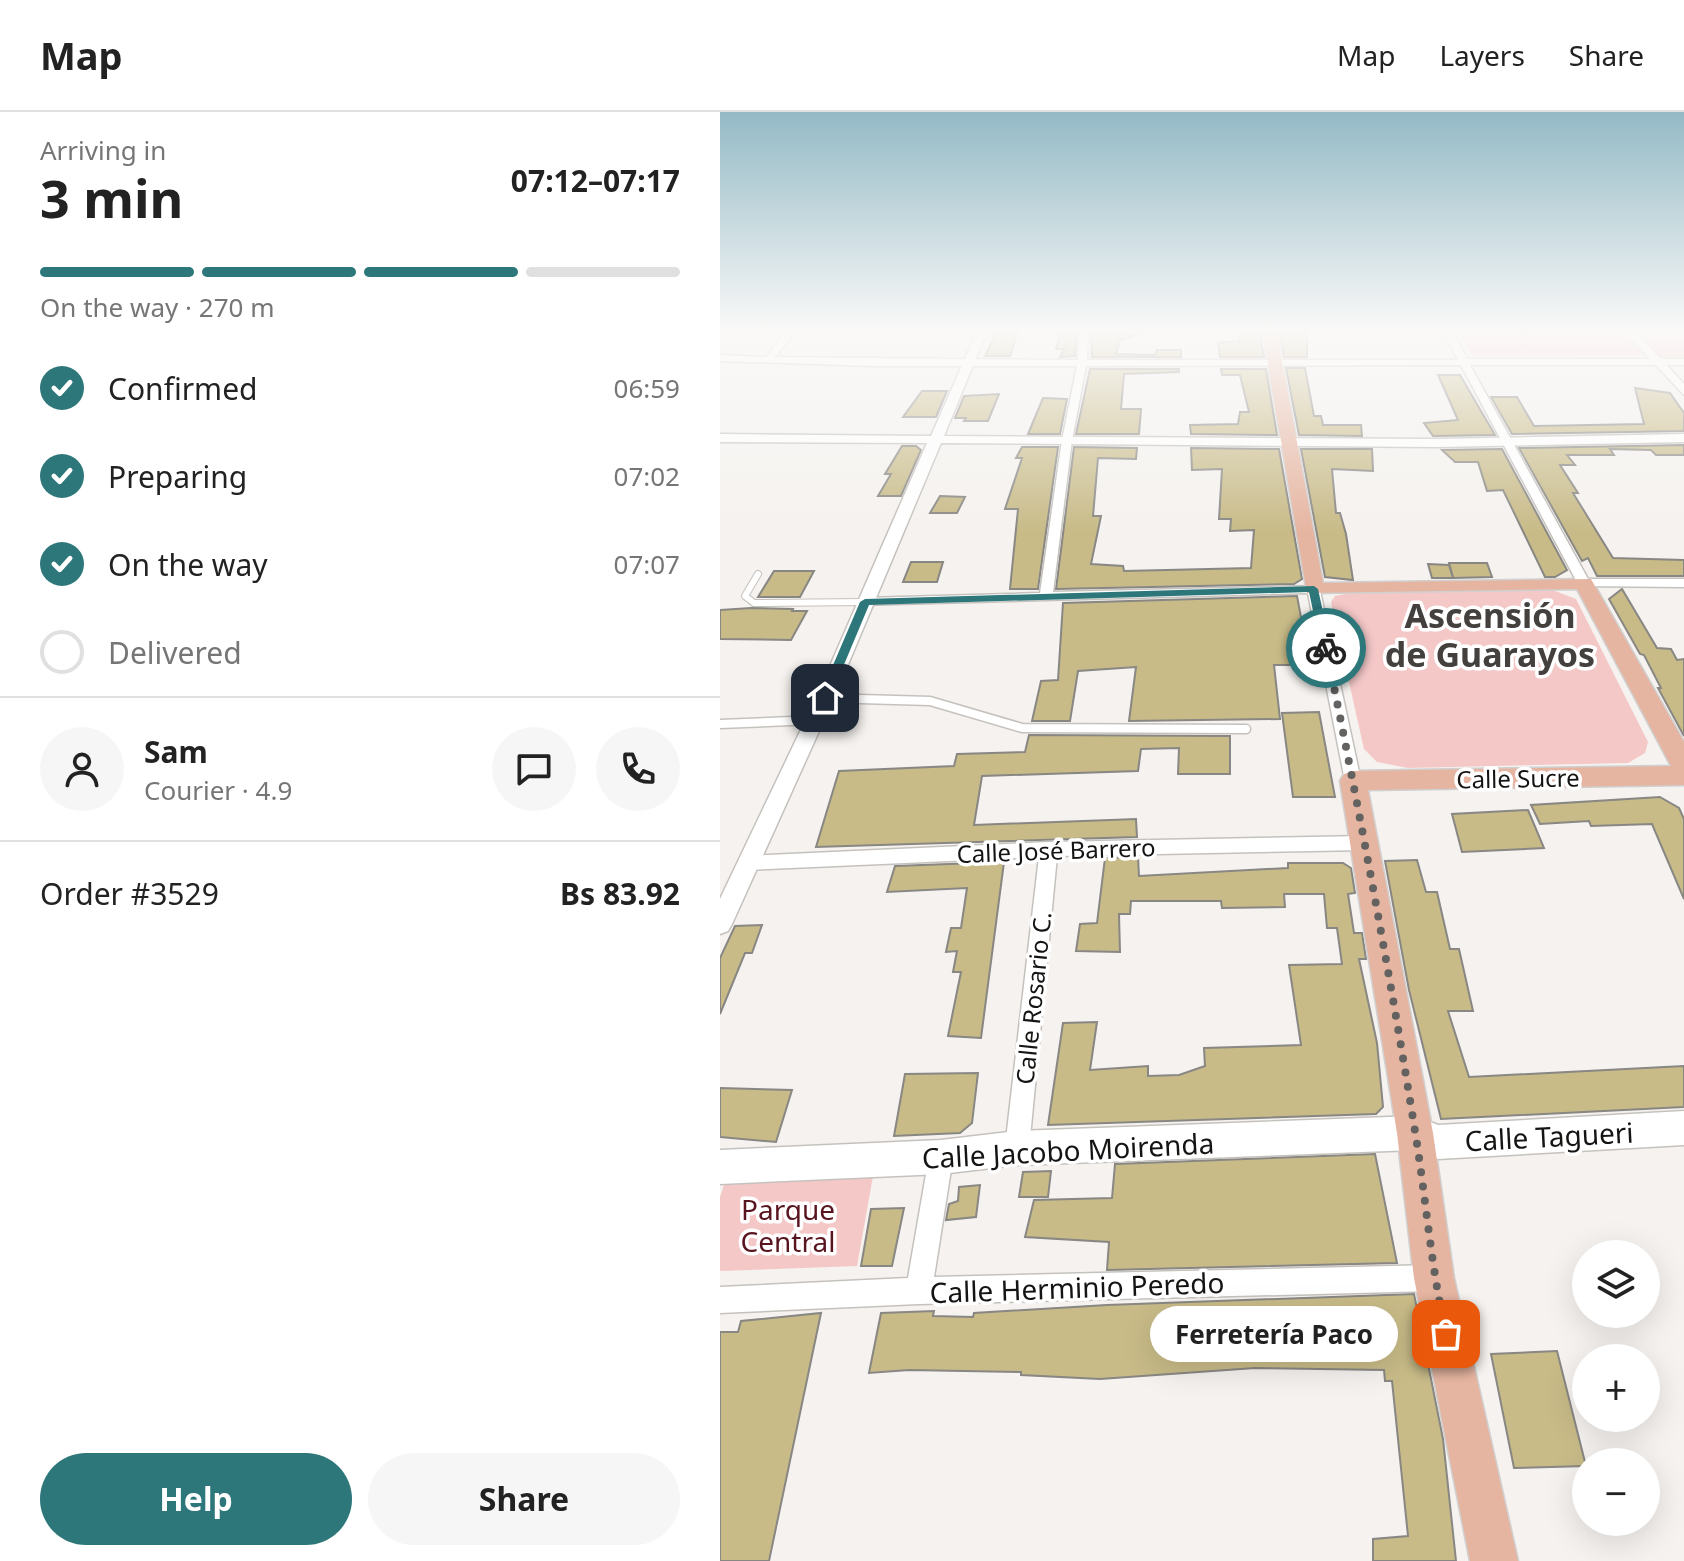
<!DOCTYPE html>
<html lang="en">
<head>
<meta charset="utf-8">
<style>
	:root { --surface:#fff; --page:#f6f6f6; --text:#222; --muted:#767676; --line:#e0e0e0; --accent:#2d777b }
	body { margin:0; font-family:"Noto Sans",sans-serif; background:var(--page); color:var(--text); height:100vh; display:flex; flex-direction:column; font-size:30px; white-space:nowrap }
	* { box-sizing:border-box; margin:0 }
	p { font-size:26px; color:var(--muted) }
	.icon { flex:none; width:44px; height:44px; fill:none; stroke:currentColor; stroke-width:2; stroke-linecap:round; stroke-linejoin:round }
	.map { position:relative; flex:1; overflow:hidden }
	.details { display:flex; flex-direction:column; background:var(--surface); width:720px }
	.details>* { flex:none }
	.buttons { position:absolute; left:852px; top:1128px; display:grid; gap:16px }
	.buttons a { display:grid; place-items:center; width:88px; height:88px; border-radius:50%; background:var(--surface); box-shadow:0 8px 32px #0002; font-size:40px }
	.pin { position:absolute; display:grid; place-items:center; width:68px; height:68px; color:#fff; margin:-34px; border-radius:16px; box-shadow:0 4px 12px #0006 }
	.courier { position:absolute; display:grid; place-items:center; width:80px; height:80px; margin:-40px; border:6px solid #2d777b; border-radius:50%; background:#fff; color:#222; box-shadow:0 2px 10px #0007 }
	.bubble { position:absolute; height:56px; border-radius:28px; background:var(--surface); box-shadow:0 8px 32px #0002; font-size:26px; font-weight:700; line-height:56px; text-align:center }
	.head em { font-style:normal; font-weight:700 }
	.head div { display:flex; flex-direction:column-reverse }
	.head { display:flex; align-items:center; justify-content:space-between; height:136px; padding:0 40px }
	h1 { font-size:52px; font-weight:700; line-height:60px }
	.bar { display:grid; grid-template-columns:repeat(4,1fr); gap:12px 8px; align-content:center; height:96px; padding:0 40px }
	.bar i { height:10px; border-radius:6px; background:var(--line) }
	.bar .active { background:var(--accent) }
	.bar p { grid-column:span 4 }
	.line { display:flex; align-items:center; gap:20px; padding:0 40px; border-top:2px solid var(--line) }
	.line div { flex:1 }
	.round { display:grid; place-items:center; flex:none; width:84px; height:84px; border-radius:42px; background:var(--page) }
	ol { padding:0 40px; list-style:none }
	li { display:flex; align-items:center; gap:24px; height:88px }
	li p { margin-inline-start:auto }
	li .icon { padding:8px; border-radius:50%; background:var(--accent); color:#fff; stroke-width:4 }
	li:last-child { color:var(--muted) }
	li i { width:44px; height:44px; border:4px solid var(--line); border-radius:50% }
	.primary-button { display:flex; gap:16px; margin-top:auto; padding:16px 40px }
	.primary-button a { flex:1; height:92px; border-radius:48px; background:var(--accent); color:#fff; font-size:32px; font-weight:700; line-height:92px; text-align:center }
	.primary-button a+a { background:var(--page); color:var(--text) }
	header { display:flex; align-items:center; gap:48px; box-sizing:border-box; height:112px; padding:0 40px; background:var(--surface); border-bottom:2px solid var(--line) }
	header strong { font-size:38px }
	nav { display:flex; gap:44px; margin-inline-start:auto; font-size:28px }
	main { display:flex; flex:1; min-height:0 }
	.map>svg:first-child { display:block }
</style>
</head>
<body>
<header>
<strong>Map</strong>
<nav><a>Map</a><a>Layers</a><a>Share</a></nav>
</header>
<main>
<section class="details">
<div class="head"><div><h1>3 min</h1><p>Arriving in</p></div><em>07:12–07:17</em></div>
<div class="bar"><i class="active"></i><i class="active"></i><i class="active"></i><i></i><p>On the way · 270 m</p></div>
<ol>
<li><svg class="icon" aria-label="check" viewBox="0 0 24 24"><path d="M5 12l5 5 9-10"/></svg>Confirmed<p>06:59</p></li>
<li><svg class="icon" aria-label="check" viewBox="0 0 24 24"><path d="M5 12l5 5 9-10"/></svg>Preparing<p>07:02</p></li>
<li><svg class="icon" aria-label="check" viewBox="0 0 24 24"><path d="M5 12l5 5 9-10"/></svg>On the way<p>07:07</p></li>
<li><i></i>Delivered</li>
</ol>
<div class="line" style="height:144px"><a class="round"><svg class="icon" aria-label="person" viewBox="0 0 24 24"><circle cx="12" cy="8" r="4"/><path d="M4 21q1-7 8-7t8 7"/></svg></a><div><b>Sam</b><p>Courier · 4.9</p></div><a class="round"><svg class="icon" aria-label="chat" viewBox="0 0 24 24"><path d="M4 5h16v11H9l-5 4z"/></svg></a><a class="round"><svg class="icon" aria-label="phone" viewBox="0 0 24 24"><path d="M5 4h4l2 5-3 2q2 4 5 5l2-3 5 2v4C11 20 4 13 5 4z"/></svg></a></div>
<div class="line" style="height:104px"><div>Order #3529</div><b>Bs 83.92</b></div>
<div class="primary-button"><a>Help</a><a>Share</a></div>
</section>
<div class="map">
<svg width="964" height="1449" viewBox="0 0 964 1449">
	<rect width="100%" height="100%" fill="#f5f2ef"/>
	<g fill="#f5c8c8">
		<polygon points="737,217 901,217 926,243 752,244"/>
		<polygon points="924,227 964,227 964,245 939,245"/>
		<polygon points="830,477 856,487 928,630 925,641 908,651 688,656 657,650 644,637 611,490 615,484 630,481"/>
		<polygon points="153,1064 137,1154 0,1159 0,1085 4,1073"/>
	</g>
	<g fill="#c8bb88" stroke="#888783" stroke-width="2">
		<polygon points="423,217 424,220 400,228 396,242 435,243 437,238 461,238 461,245 372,245 371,218"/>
		<polygon points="520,217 539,217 544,245 500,245 498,231 520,229"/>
		<polygon points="559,217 587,217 587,245 564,245"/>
		<polygon points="342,218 357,218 355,244 340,245 344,237 336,237"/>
		<polygon points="277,219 298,219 290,244 265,244"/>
		<polygon points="566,256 585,256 594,304 601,304 603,313 641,313 642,324 579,323"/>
		<polygon points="370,257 459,257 459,260 404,262 401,297 421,297 419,322 356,322"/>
		<polygon points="501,257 546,257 557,323 471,322 470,313 518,312 520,300 529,300 520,263 502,263"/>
		<polygon points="718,263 740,263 775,323 713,324 704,311 738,308"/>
		<polygon points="915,276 950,281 964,301 964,319 792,322 771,285 797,285 814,314 924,312"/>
		<polygon points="202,279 227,279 216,305 183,305"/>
		<polygon points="279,282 268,309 244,309 246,306 235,306 244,284"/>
		<polygon points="323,286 347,287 340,322 308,322"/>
		<polygon points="964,333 964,343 936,343 931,338 890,337 894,343 847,343 855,353 840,353 858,381 853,381 893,446 964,448 964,464 877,464 868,446 862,449 799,336"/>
		<polygon points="182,334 196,334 201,338 181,384 158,384 171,362 165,362"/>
		<polygon points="302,335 338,335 318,477 290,477 298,397 285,397 302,346 296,346"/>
		<polygon points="354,335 417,336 416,347 378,346 373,404 381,404 371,452 403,454 404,459 531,456 534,418 510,419 511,407 499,407 502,357 472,358 471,336 559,337 582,467 574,472 336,477"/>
		<polygon points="581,337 652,337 653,359 612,357 616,401 620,401 626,422 633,468 605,465"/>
		<polygon points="782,337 847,458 835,465 825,465 783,378 767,379 758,350 735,350 722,338"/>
		<polygon points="220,384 245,385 237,401 210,401"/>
		<polygon points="191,450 223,450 217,470 183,470"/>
		<polygon points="729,451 767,451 772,465 733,466"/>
		<polygon points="708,452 729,453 733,466 712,466"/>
		<polygon points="54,459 94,459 80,485 38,485"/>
		<polygon points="902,477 937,536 951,537 957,548 964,547 964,624 938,576 941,576 924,543 920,542 889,487"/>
		<polygon points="577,484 590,553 554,553 560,607 409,609 416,555 358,559 350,609 312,609 321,569 338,568 343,491"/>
		<polygon points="31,496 73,497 72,499 87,499 71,528 0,527 0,498"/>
		<polygon points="599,600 615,685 573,685 562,601"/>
		<polygon points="309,623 510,624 510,662 458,662 459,636 421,637 418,659 262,664 254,713 416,707 417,725 96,735 119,659 234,654 237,642 305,640"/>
		<polygon points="940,685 959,696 964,707 964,787 932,712 871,714 869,709 820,712 811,693"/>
		<polygon points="808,698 824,736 742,740 732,702"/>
		<polygon points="418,745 419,764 568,756 568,751 623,751 631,756 635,781 628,782 634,821 642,821 646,847 639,847 657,931 663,995 656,1002 328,1013 343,911 377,910 370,958 428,954 428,964 459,963 485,954 484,936 581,933 569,853 622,852 617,816 607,816 604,782 564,782 565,795 502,796 501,789 411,789 410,802 399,802 400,840 356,839 360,812 377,811 385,746"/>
		<polygon points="697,748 706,780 717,780 730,837 739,837 753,899 728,899 749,965 964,954 964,995 721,1007 689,878 665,749"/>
		<polygon points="284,750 261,926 228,924 241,860 233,860 237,839 226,840 231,816 241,816 247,776 167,780 175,754"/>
		<polygon points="42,813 32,841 25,841 0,902 0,846 15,814"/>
		<polygon points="258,961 252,1011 240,1021 174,1024 185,962"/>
		<polygon points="0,976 72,978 56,1030 0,1025"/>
		<polygon points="655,1042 677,1151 387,1158 389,1130 305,1125 314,1088 392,1086 395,1052"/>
		<polygon points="331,1059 328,1085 299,1085 303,1060"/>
		<polygon points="260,1073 256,1105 226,1108 229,1092 238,1089 239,1075"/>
		<polygon points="184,1096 172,1154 141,1154 151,1097"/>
		<polygon points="694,1182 723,1327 736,1449 653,1449 653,1427 688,1424 672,1269 665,1269 664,1258 535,1256 380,1267 301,1263 301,1260 189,1258 149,1261 161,1201 214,1199 213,1204 253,1205 254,1201 387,1193"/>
		<polygon points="101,1201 49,1449 0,1449 0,1220 18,1220 21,1209"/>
		<polygon points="837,1239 866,1354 794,1356 771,1242"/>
	</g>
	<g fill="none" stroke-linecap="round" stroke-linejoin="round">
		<g stroke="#c5c2be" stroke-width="8">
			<polyline id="service-far1" points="38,462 25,484 34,491 145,490"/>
		</g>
		<g stroke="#c5c2be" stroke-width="11">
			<g id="service">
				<polyline points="105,586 210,589 302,616 526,617"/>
				<polyline points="0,612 95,608"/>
			</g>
		</g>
		<g stroke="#c5c2be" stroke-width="3">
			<g id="minor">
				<polygon points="68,217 77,217 55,245 358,248 360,217 368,217 367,248 738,248 722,217 731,217 747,247 964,247 964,253 750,253 868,467 964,467 964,475 859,474 741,253 366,254 352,328 333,480 599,474 641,669 633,675 625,669 588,481 140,493 140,487 145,486 320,481 342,328 357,254 153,254 0,249 0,243 46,245"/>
				<polygon points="645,724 651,726 654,731 651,736 645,738 337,744 309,1036 305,1044 297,1048 289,1044 285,1036 319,745 27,758 20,756 18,751 20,746 27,744 329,730"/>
				<polygon points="221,1033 229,1037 233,1045 214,1165 714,1153 723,1157 727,1166 723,1175 714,1179 199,1192 0,1201 0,1175 188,1166 209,1045 213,1037"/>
			</g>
		</g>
		<g stroke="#c5c2be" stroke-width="3">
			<g id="tertiary">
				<polygon points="258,217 268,217 224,324 717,327 964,322 964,330 717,335 221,331 114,586 12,812 8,819 0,822 0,787 96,586 207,331 0,330 0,322 211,324"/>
				<polygon points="902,217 913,217 964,272 964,283"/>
			</g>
		</g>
		<g stroke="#c5c2be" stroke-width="3">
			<polygon id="secondary" points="964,999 964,1033 718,1047 695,1038 297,1053 221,1062 0,1072 0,1038 221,1028 297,1019 695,1004 718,1013"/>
		</g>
		<g stroke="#d0d0d0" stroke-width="3">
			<polygon id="primary" points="542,217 556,217 603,471 871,467 964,630 964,673 648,678 713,1021 734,1166 798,1449 750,1449 694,1166 677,1021 620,669 624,662 633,659 951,654 857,477 587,481"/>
		</g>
		<use href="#service-far1" stroke="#fff" stroke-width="6"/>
		<use href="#service" stroke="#fff" stroke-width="8"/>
		<use href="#minor" fill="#fff" fill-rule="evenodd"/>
		<use href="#tertiary" fill="#fff" fill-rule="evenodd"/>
		<use href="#secondary" fill="#fff" fill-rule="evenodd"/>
		<use href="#primary" fill="#e6b5a1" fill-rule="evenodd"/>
	</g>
	<linearGradient id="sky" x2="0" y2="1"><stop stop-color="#94bac6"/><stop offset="0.52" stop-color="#faf9f8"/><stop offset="1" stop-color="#faf9f8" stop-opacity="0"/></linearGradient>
	<rect width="964" height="420" fill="url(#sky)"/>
	<polygon fill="#2d777b" points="594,474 598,477 611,536 606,539 601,536 589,480 149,493 110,586 105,589 99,586 140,490 145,487"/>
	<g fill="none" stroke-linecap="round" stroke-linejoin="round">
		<path stroke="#636260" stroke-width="8" stroke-dasharray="0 14.4" d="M606 536C639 696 669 857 695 1019 706 1087 711 1155 726 1222"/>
	</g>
	<g text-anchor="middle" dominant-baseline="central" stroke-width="7" stroke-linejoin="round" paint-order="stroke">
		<g font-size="24" fill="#151413" stroke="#fff">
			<text transform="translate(798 666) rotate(-1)">Calle Sucre</text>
			<text transform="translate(336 738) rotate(-2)">Calle José Barrero</text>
			<text transform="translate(313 886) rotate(-84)">Calle Rosario C.</text>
		</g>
		<g font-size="28" fill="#151413" stroke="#fff">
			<text transform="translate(829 1024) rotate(-3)">Calle Tagueri</text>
			<text transform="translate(348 1038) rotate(-3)">Calle Jacobo Moirenda</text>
			<text transform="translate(357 1175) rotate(-2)">Calle Herminio Peredo</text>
		</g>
		<g font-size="28" fill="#59151f" stroke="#fff">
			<text x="68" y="1097">Parque<tspan x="68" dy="32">Central</tspan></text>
		</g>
		<g font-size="34" font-weight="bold" fill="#43403d" stroke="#fff">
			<text x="770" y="503">Ascensión<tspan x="770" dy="39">de Guarayos</tspan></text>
		</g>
	</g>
</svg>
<div class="buttons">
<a><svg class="icon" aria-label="layers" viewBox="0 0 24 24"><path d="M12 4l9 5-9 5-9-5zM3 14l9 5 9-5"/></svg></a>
<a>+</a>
<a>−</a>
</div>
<div class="pin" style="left:726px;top:1222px;background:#ea580c"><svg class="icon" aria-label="bag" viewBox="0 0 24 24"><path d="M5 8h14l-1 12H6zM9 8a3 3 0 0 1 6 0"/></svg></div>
<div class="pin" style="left:105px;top:586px;background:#1f2937"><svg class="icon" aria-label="home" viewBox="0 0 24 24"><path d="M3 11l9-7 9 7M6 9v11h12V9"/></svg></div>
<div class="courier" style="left:606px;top:536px"><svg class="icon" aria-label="bike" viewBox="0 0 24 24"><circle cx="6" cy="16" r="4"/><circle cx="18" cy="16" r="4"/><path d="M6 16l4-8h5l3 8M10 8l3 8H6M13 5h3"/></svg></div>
<div class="bubble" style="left:430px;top:1194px;width:248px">Ferretería Paco</div>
</div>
</main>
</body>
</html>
